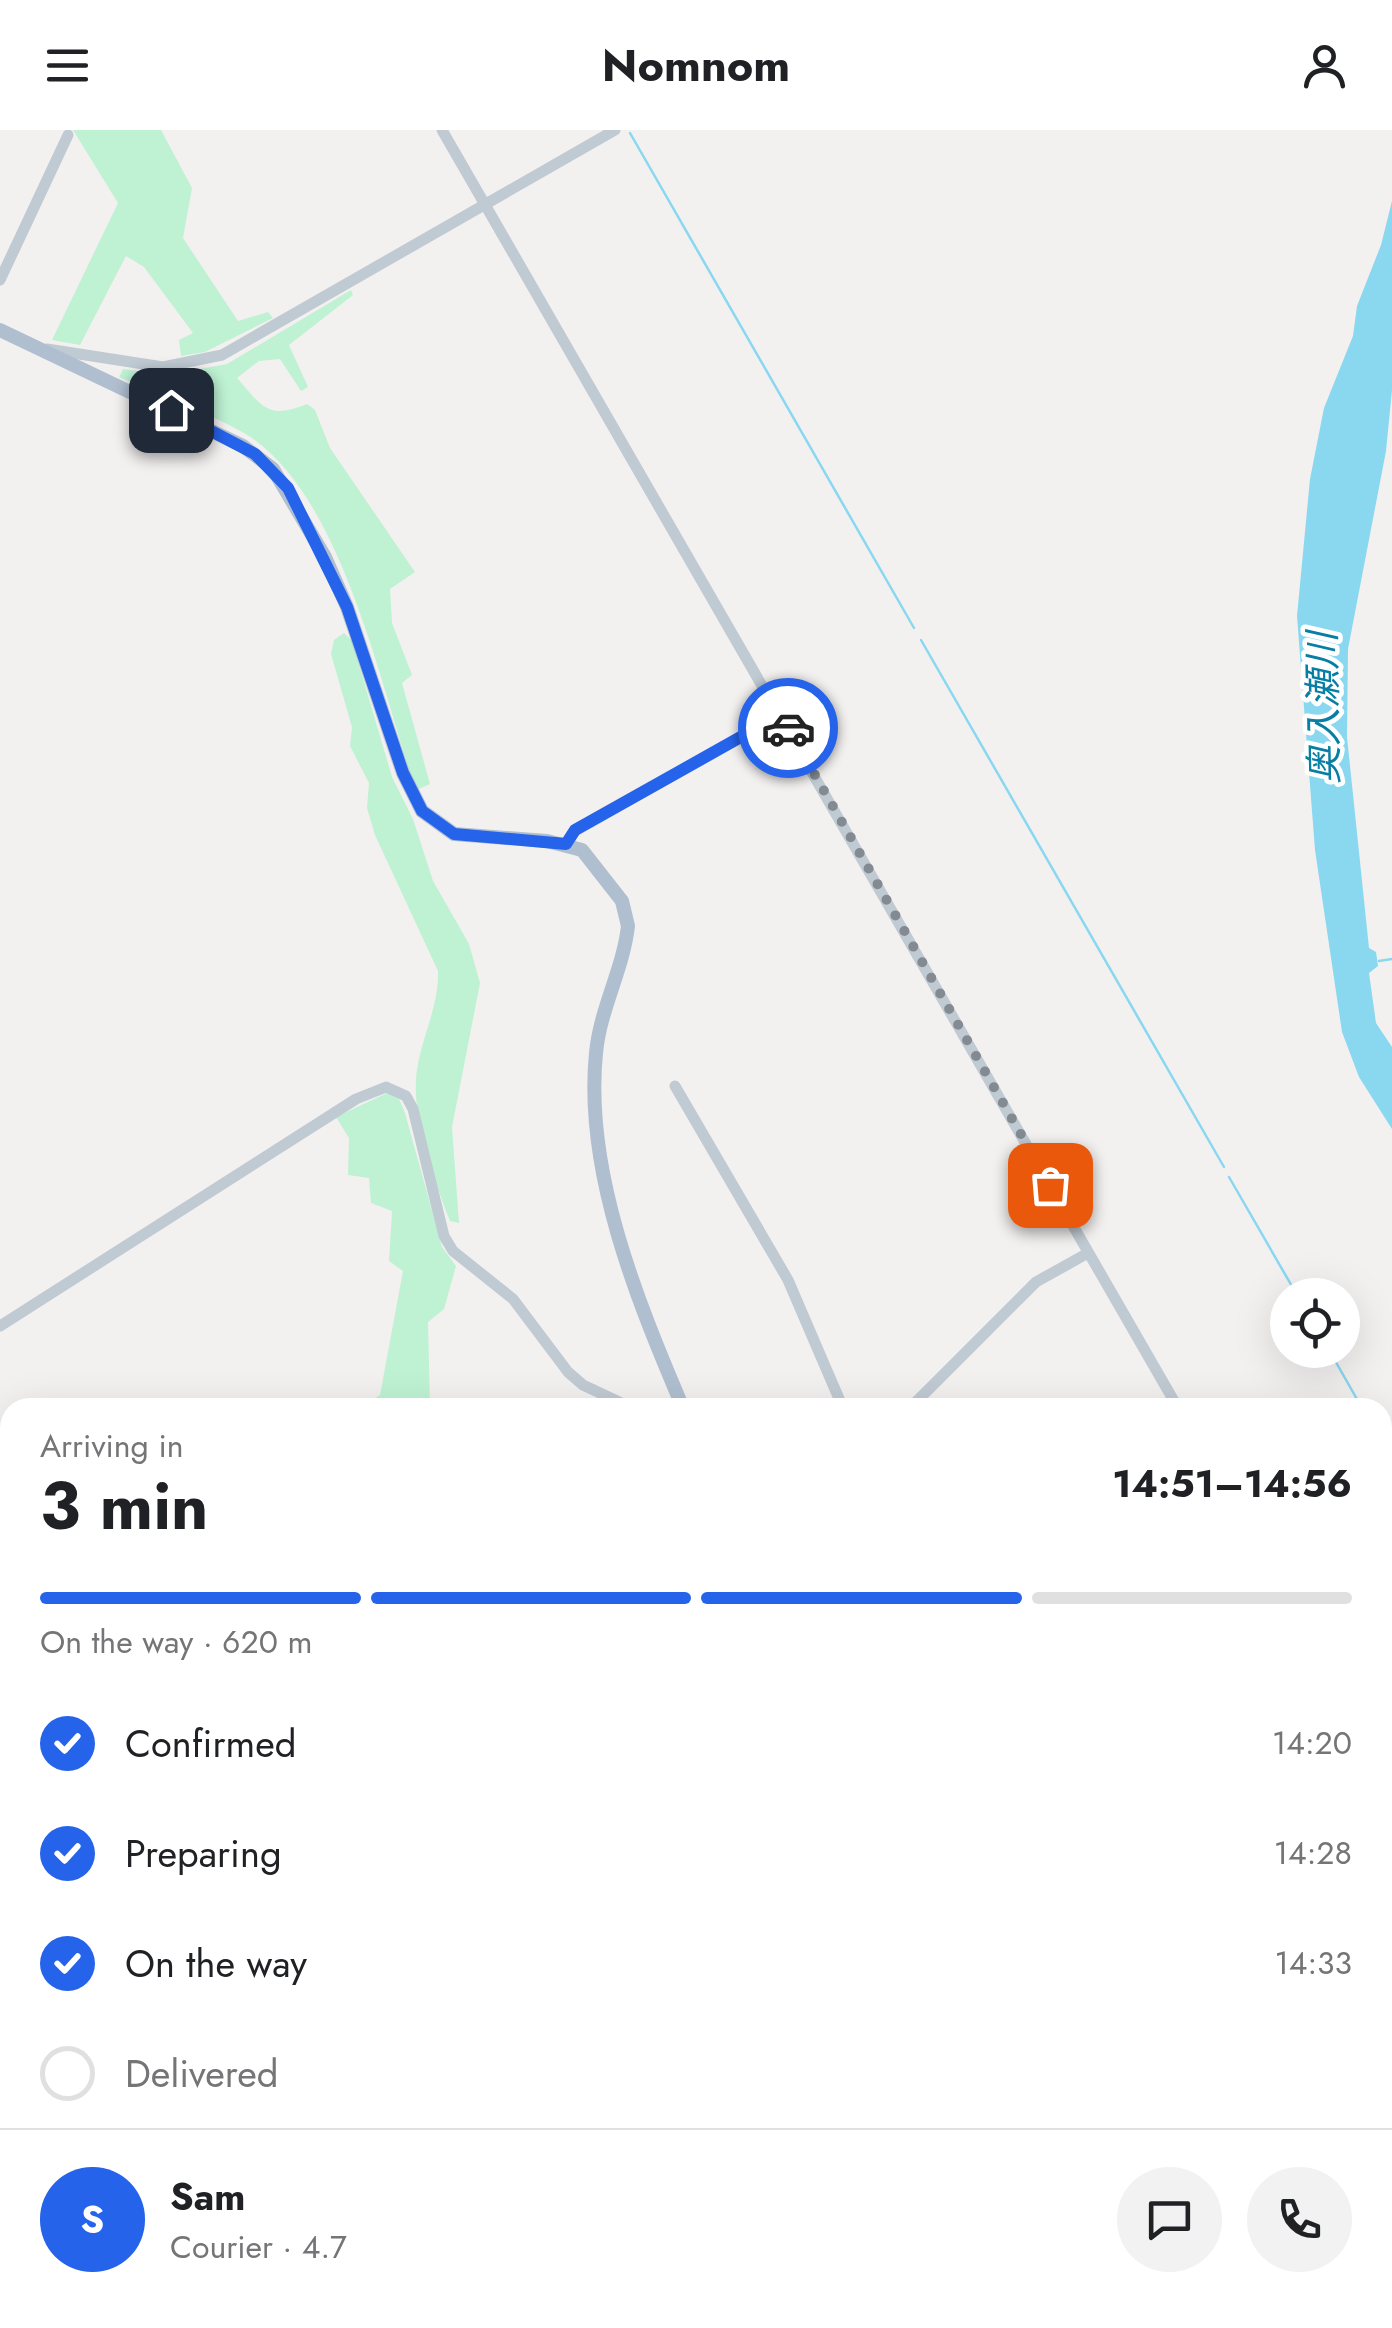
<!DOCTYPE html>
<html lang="en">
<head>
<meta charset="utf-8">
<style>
	:root { --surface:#fff; --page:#f2f2f2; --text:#202124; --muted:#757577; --line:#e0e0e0; --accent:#2563eb }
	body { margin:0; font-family:Jost,"Noto Sans JP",sans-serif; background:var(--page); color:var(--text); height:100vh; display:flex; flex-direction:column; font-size:38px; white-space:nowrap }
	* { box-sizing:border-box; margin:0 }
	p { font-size:32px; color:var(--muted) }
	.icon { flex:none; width:55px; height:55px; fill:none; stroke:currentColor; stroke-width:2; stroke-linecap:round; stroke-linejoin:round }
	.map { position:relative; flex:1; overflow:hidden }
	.details { position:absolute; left:0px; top:1268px; width:1392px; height:932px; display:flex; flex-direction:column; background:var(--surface); border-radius:30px 30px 0 0; box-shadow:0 10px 40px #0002 }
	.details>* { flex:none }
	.controls { position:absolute; left:1270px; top:1148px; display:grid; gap:20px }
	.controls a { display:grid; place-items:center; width:90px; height:90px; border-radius:50%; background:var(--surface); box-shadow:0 10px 40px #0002; font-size:50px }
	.pin { position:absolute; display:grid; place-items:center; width:85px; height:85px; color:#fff; margin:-42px; border-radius:20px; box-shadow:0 5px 15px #0006 }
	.courier { position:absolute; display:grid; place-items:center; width:100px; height:100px; margin:-50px; border:8px solid #2563eb; border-radius:50%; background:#fff; color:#222; box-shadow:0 2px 12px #0007 }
	.head em { font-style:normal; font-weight:700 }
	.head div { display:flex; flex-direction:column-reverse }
	.head { display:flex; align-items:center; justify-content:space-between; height:170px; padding:0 40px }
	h1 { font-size:65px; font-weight:700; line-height:75px }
	.bar { display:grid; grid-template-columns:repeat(4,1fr); gap:15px 10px; align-content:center; height:120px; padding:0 40px }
	.bar i { height:12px; border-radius:8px; background:var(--line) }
	.bar .current { background:var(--accent) }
	.bar p { grid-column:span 4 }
	.line { display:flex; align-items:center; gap:25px; padding:0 40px; border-top:2px solid var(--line) }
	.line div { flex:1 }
	.round { display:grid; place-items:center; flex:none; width:105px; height:105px; border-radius:52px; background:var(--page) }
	ol { padding:0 40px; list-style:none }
	li { display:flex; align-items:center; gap:30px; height:110px }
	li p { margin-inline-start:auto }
	li .icon { padding:10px; border-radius:50%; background:var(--accent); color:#fff; stroke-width:4 }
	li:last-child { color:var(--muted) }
	li i { width:55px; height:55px; border:5px solid var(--line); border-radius:50% }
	header { display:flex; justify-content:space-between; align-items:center; height:130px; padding:0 40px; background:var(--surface); font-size:45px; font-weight:700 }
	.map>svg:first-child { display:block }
</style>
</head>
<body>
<header><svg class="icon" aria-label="menu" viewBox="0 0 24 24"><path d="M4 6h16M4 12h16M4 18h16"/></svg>Nomnom<svg class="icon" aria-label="person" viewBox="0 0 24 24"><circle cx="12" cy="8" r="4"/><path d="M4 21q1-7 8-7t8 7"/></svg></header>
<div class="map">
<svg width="1392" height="2198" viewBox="0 0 1392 2198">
	<rect width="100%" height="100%" fill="#f3f0f0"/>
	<g fill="#bef2d3">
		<polygon points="73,0 161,0 192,58 183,108 238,191 268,182 273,188 205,222 181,226 179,210 193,203 144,137 126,126 80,215 52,210 118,73"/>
		<path d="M351 160 353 165 289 215 308 257 301 261 280 229 259 231 237 248C263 277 267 290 307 274L315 280 330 318 415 442 390 459 392 493 412 545 402 553 430 654 416 660C380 557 342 361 244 303 205 281 160 265 119 247L123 239 168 245 227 234Z"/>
		<path d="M344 503 352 511 392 647 413 689 433 751 469 814 480 853 452 997 459 1093 450 1091C434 1049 410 984 417 940 422 906 439 876 438 841L375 705 367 678 369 653 350 616 352 597 331 524 334 510Z"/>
		<polygon points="387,963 399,969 405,983 442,1117 456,1136 444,1179 428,1192 430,1277 362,1277 380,1265 403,1141 389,1131 392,1081 371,1073 369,1048 348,1045 349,1008 336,987"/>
		<polygon points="10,2144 10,2190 63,2190 48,2198 0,2198 0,2150"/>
	</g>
	<polygon fill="#89d8f0" points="1392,71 1392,260 1386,321 1348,519 1347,607 1369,818 1376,822 1378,836 1369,843 1376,893 1392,917 1392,999 1359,947 1342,902 1315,720 1297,486 1310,349 1324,278 1353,206 1357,176 1381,115"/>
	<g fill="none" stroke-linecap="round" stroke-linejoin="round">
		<g stroke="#89d8f0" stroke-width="2.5">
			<polyline points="630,3 914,498"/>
			<polyline points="921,510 1224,1037"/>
			<polyline points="1379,831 1392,829"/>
			<polyline points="1229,1047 1297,1165"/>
			<polyline points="1329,1220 1362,1278"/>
			<polyline points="1382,1312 1392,1329"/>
		</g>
		<g stroke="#c0cad3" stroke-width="11">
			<polyline points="442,0 1178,1278"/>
			<polyline points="0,150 68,5"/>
			<polyline points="47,219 163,237 222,225 615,0"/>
			<polyline points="566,714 575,701 780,585"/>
			<polyline points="675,956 788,1150 843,1278"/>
			<polyline points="0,1196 356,969 386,957 406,966 413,979 444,1106 453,1121 513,1169 568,1242 583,1255 632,1278"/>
			<polyline points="910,1278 1036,1152 1088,1123"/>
			<polyline points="0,1596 10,1612"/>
			<polyline points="1382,1644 1392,1669"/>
			<polyline points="1382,1886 1392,1836"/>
			<polyline points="0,1921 10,1920"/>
			<polyline points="0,1936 10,1952"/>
			<polyline points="0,2097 10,2089"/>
			<polyline points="545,2190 546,2198"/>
			<polyline points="930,2190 935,2198"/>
			<polyline points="1116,2190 1122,2198"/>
			<polyline points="342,2198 351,2190"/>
			<polyline points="1347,2198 1348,2190"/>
		</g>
		<g stroke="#afbfd0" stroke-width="14">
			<path d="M0 200 243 316 273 339 325 427 347 477 403 643 422 681 454 704 547 711 582 720 622 771 628 796C623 840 600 879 596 923 584 1041 637 1170 683 1278"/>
			<polyline points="1382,1722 1392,1720"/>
		</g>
	</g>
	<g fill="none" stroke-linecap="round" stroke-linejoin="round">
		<polyline stroke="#838a92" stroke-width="10" stroke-dasharray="0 18" points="788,598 1050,1055"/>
		<polyline stroke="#2563eb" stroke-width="12" points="171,280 255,324 288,358 347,477 403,643 422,681 454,704 566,714 575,700 780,585 788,598"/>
	</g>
	<g text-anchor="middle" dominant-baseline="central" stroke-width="9" stroke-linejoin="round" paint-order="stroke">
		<g font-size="38" font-style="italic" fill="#077ea3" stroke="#fff">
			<text transform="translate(1323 578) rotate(-91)">奥入瀬川</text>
		</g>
	</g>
</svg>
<div class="controls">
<a><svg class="icon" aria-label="locate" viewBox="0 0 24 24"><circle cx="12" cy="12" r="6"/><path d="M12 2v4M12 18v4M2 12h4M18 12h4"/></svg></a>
</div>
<div class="pin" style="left:1050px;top:1055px;background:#ea580c"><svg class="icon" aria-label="bag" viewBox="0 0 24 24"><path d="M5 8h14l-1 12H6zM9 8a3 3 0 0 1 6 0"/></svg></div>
<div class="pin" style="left:171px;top:280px;background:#1f2937"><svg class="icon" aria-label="home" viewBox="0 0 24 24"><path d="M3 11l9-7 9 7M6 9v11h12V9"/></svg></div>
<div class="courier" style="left:788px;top:598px"><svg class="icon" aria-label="car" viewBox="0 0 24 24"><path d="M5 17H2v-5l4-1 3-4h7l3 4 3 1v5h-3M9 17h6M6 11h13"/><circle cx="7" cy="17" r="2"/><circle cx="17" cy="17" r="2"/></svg></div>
<section class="details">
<div class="head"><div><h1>3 min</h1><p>Arriving in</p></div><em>14:51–14:56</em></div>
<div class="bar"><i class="current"></i><i class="current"></i><i class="current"></i><i></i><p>On the way · 620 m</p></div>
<ol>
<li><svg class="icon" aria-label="check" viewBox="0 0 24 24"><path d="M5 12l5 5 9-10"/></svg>Confirmed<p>14:20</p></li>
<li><svg class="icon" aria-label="check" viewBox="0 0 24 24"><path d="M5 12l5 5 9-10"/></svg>Preparing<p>14:28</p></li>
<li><svg class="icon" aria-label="check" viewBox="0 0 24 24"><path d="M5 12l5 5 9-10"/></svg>On the way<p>14:33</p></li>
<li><i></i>Delivered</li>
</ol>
<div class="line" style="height:180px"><b class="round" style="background:var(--accent);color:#fff">S</b><div><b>Sam</b><p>Courier · 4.7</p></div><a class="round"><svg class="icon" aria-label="chat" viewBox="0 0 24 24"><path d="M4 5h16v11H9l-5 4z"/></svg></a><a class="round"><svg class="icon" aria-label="phone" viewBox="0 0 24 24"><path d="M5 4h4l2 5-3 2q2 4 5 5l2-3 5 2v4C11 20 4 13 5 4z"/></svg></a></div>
</section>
</div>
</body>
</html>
